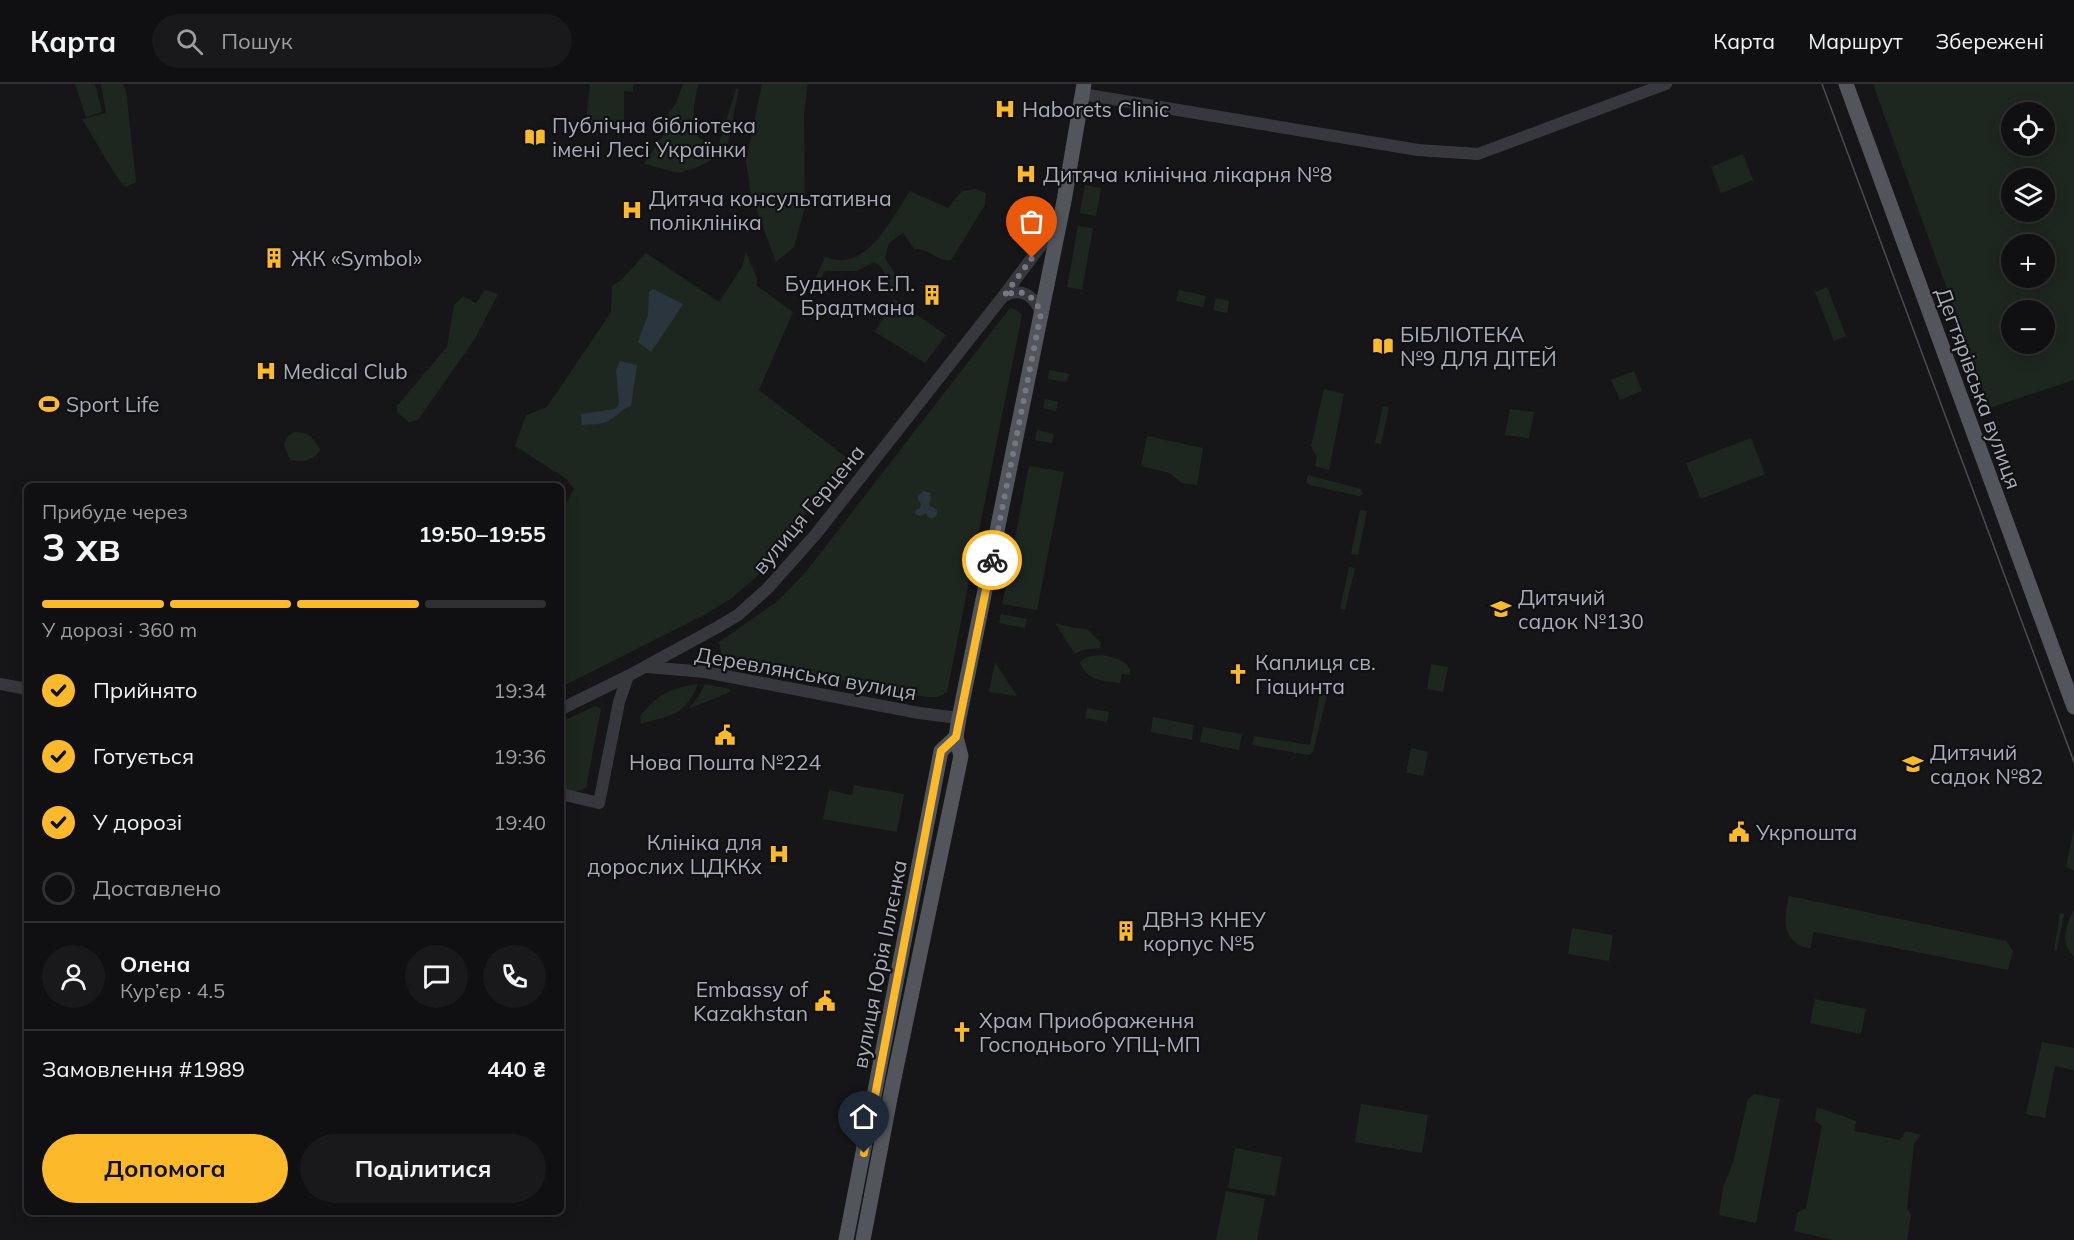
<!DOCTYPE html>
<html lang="uk">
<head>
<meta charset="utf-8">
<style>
	:root { --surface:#101012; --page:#19191b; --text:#f1f3f6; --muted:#9c9d9f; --line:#303032; --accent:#fcba2a }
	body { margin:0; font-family:Mulish,sans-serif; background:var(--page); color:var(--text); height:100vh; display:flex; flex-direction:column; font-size:22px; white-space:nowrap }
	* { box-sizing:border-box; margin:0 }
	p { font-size:20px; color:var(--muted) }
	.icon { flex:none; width:33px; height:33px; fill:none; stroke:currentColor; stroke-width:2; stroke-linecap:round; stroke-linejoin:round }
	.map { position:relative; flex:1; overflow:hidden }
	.side { position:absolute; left:24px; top:399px; width:540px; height:732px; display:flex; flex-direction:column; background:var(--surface); border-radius:9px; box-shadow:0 3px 15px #0003,0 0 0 2px var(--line) }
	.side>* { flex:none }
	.controls { position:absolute; left:2001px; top:18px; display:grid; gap:12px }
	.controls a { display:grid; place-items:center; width:54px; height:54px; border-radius:50%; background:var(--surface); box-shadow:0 3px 15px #0003,0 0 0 2px var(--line); font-size:30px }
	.pin { position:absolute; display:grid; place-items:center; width:51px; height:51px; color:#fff; margin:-62px -26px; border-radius:50% 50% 50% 0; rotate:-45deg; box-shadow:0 0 6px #0007 }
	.pin .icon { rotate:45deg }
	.courier { position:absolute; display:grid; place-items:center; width:60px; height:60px; margin:-30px; border:4px solid #fcba2a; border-radius:50%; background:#fff; color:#222; box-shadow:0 2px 8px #0007 }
	.head em { font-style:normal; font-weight:700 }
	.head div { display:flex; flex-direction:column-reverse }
	.head { display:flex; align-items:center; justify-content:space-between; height:102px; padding:0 18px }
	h1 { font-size:39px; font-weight:700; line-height:45px }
	.bar { display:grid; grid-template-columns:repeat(4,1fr); gap:9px 6px; align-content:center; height:72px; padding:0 18px }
	.bar i { height:8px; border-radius:4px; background:var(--line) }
	.bar .selected { background:var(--accent) }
	.bar p { grid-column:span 4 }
	.line { display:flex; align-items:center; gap:15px; padding:0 18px; border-top:2px solid var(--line) }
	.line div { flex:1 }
	.round { display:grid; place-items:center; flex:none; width:63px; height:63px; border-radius:32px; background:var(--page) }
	ol { padding:0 18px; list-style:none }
	li { display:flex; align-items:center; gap:18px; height:66px }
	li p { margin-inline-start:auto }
	li .icon { padding:6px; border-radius:50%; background:var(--accent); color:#111; stroke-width:4 }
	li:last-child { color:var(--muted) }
	li i { width:33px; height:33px; border:3px solid var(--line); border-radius:50% }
	.primary-button { display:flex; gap:12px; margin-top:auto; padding:12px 18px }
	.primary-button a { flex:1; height:69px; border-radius:36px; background:var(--accent); color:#111; font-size:24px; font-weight:700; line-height:69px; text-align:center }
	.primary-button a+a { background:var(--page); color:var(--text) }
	header { display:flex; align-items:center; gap:36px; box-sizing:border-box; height:84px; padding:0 30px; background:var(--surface); border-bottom:2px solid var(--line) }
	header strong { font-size:28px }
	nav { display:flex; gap:33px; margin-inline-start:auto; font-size:21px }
	.search { width:420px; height:54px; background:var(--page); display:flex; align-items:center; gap:15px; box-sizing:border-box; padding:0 21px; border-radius:33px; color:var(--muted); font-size:22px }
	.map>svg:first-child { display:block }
</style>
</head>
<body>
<header>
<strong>Карта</strong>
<div class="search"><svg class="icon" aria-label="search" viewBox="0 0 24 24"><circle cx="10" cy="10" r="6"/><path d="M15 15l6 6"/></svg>Пошук</div>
<nav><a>Карта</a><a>Маршрут</a><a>Збережені</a></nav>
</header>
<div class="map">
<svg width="2074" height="1156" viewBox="0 0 2074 1156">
	<rect width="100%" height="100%" fill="#161618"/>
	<g fill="#1e271f" fill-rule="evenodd">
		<polygon points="75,0 95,0 102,28 86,33"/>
		<path d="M101 0H123L126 7 136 98 126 103C118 98 90 47 82 35L106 29Z"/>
		<polygon points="590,0 633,0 633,8 624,7 624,46 586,39"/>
		<path d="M683 0H699C693 20 691 34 699 54L718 63 736 5 739 4 726 68 698 83 679 89 644 80 663 52 666 33 676 19Z"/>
		<polygon points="762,0 808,0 804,29 805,123 794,163 776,178 751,111 746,77"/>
		<path d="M1873 0H2074V296L1990 324ZM2012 28H2044V62H2012ZM2012 94H2044V128H2012ZM2044 160V194H2012V160ZM2012 226H2044V260H2012Z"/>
		<polygon points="1743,70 1753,96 1721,109 1711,83"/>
		<polygon points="1085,101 1101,104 1096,132 1080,129"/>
		<path d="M976 105 986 109 985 121 951 176C935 177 930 164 914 165L903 149 889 159 885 174 898 195 893 206 881 183 874 178 857 187H825L812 210 809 209 825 173C830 174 837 177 843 176 873 175 895 129 910 107L948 124 962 107Z"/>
		<polygon points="1078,142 1093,144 1082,206 1067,203"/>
		<polygon points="746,168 757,194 757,202 793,228 759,306 847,374 762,488 732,514 704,531 561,603 561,429 574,405 565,394 515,362 526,331 547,323 611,228 612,202 621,196 646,169 719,218 742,183"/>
		<polygon points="1827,203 1846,252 1834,257 1815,208"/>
		<polygon points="485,206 498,210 476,253 418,336 409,338 397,328 397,322 447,263 454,221 463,212 476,219"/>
		<polygon points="1179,206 1206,212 1203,223 1176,217"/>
		<polygon points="1216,214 1229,217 1227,229 1213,226"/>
		<polygon points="894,215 946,251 925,279 875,248"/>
		<polygon points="1010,224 1017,226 1022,231 947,608 938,613 926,613 722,573 719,558 778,517 805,489"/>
		<polygon points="1049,286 1069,290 1067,298 1048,295"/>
		<polygon points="1634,287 1642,307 1620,316 1611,296"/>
		<polygon points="1324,305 1344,310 1329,386 1315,382 1317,373 1311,362"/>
		<polygon points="1045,315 1058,318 1056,327 1043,324"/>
		<polygon points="1383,322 1389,323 1381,360 1375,359"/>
		<polygon points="1510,325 1534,328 1529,354 1505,351"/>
		<polygon points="1037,346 1054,350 1052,359 1035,356"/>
		<path d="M294 348C308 348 314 354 320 366 313 378 302 378 290 376L284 361 287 353Z"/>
		<polygon points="1147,352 1203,364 1197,401 1182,399 1170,389 1141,382"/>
		<polygon points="1751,354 1765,390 1701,415 1686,379"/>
		<polygon points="1029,382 1064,388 1037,526 1002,520"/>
		<polygon points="1308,391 1361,405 1363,410 1359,412 1310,401 1306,398"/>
		<polygon points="1360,426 1367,427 1358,471 1351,470"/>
		<polygon points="1349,483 1355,484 1345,526 1340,525"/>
		<polygon points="1001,530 1027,535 1025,544 999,539"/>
		<polygon points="1055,539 1074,544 1087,545 1101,559 1100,564 1082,566 1075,570"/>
		<path d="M1103 571 1117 575 1125 579 1130 585V591L1122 590 1120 599C1103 597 1087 596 1080 579 1085 571 1094 572 1103 571Z"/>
		<polygon points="995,578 1017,612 989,608"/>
		<polygon points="1431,580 1448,583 1443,608 1427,605"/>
		<path d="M698 600C684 633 673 630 641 640L640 632C660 609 668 605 698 600Z"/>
		<polygon points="705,600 730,605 730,608 688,625 697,615"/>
		<polygon points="1320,610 1327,611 1313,668 1309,671 1252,661 1254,652 1310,661"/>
		<polygon points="595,622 601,625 586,704 575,708 561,704 561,638"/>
		<polygon points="1087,624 1109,628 1107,638 1085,634"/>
		<polygon points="1153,633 1194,641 1192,656 1151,648"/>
		<polygon points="1203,643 1242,650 1239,666 1200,658"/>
		<polygon points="1411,664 1428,668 1423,692 1406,689"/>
		<polygon points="854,701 904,710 897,748 823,735 829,706 852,711"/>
		<polygon points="2074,744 2074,786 2066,783"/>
		<path d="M1789 812 2006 857 2013 867 2008 886 1814 848 1810 865C1780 857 1784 836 1789 812Z"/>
		<path d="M2074 826V873C2060 860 2065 841 2074 826Z"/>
		<polygon points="2060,829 2064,830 2057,866 2054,866"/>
		<polygon points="1572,844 1613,851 1609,877 1568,870"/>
		<polygon points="1815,915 1866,925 1861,950 1810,939"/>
		<polygon points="2042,958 2074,964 2074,986 2055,982 2045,1034 2026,1030"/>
		<polygon points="1754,1010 1780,1015 1756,1139 1719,1131 1723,1103 1733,1079 1748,1015"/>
		<polygon points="1361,1020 1428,1031 1422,1069 1355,1058"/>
		<polygon points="1817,1023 1856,1037 1854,1047 1900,1056 1906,1047 1921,1051 1914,1060 1907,1124 1911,1131 1907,1156 1833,1156 1794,1147 1798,1128 1806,1124 1822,1042 1815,1037"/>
		<polygon points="1235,1064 1282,1073 1275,1112 1228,1104"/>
		<polygon points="1226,1107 1265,1115 1257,1156 1216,1156"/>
	</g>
	<g fill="#2b353d">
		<polygon points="653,205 683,220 651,268 638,258 648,231 649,208"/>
		<path d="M620 277 637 281 631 322C621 325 616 334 606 338 599 341 589 340 582 341L581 330 615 325 619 320 616 286Z"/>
		<polygon points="924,407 930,409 931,414 929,420 930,423 933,423 937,426 937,431 933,434 929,434 926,429 920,432 915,430 916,426 920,424 921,420 918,416 918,411"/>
	</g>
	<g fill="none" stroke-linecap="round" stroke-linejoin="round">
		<g stroke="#37383e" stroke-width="12">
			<polyline points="1082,10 1418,66 1478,70 1666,0"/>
			<path d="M1004 212C1021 203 1034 211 1041 229"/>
			<polyline points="647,583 705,588 919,629 959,634"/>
			<polyline points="0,600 27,605"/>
			<polyline points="561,625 628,592 716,544 738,531 768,504 816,450 1001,215 1058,139"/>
			<polyline points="561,710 599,719 619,618 628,592"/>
		</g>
		<g stroke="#53555d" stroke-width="15">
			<polyline points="1846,0 2074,623"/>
			<polyline points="846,1156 941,667 956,653"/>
			<polyline points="863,1156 892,1004 961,672 956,653 959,634 1064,117 1084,0"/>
		</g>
		<polyline stroke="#4a4c53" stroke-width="1.5" points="1822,0 2074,678"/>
	</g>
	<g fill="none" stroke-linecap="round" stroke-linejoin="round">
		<path stroke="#757881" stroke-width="6" stroke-dasharray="0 10.8" d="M992 476 1041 229C1034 211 1021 203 1004 212L1032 174"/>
		<polyline stroke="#fcba2a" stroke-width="8" points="864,1069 941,667 956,653 992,476"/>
	</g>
	<defs>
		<g id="hospital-bare" transform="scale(1.62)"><path d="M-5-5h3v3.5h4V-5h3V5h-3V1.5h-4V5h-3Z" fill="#fcba2a" stroke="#111113" stroke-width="2.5" paint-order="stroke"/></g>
		<g id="library-bare" transform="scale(1.62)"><path d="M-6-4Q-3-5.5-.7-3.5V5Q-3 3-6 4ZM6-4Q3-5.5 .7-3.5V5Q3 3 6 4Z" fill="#fcba2a" stroke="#111113" stroke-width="2.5" paint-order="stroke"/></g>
		<g id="building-bare" transform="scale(1.62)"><path d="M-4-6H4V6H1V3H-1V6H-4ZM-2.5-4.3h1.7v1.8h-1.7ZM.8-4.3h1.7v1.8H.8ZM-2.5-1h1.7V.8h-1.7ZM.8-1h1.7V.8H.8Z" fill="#fcba2a" stroke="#111113" stroke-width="2.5" paint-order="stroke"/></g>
		<g id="stadium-bare" transform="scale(1.62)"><path d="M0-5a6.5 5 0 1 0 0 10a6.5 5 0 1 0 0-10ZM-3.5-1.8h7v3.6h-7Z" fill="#fcba2a" stroke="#111113" stroke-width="2.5" paint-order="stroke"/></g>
		<g id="school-bare" transform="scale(1.62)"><path d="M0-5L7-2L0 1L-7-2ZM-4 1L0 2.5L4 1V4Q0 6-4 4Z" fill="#fcba2a" stroke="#111113" stroke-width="2.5" paint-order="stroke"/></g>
		<g id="church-bare" transform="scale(1.62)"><path d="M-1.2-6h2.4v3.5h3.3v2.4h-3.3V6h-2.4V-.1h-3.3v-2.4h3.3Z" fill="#fcba2a" stroke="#111113" stroke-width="2.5" paint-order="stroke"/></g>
		<g id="civic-bare" transform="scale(1.62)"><path d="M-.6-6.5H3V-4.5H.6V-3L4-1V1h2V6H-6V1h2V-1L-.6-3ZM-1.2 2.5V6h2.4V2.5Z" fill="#fcba2a" stroke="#111113" stroke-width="2.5" paint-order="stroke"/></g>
	</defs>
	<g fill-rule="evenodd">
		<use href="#hospital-bare" x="1005" y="25"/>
		<use href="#library-bare" x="535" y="53"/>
		<use href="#hospital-bare" x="1026" y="90"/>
		<use href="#hospital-bare" x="632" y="126"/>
		<use href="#building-bare" x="274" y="174"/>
		<use href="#building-bare" x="932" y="211"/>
		<use href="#library-bare" x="1383" y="262"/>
		<use href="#hospital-bare" x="266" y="287"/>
		<use href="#stadium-bare" x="49" y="320"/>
		<use href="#school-bare" x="1501" y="525"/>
		<use href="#church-bare" x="1238" y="590"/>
		<use href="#civic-bare" x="725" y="651"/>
		<use href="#school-bare" x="1913" y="680"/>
		<use href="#civic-bare" x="1739" y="748"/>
		<use href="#hospital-bare" x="779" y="770"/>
		<use href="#building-bare" x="1126" y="847"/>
		<use href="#civic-bare" x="825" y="917"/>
		<use href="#church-bare" x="962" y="948"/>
	</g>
	<g text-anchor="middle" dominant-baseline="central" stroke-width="4.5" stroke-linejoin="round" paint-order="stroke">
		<g font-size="21" fill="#a8adb9" stroke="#111113" text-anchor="start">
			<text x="1022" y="25">Haborets Clinic</text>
			<text x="552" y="41">Публічна бібліотека<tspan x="552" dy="24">імені Лесі Українки</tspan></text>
			<text x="1043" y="90">Дитяча клінічна лікарня №8</text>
			<text x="649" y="114">Дитяча консультативна<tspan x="649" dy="24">поліклініка</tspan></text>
			<text x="291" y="174">ЖК «Symbol»</text>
			<text x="915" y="199" text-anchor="end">Будинок Е.П.<tspan x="915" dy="24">Брадтмана</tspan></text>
			<text x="1400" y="250">БІБЛІОТЕКА<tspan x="1400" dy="24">№9 ДЛЯ ДІТЕЙ</tspan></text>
			<text x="283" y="287">Medical Club</text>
			<text x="66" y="320">Sport Life</text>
			<text x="1518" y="513">Дитячий<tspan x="1518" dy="24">садок №130</tspan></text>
			<text x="1255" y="578">Каплиця св.<tspan x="1255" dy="24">Гіацинта</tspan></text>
			<text x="1930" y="668">Дитячий<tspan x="1930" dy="24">садок №82</tspan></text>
			<text x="725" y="678" text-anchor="middle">Нова Пошта №224</text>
			<text x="1756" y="748">Укрпошта</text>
			<text x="762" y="758" text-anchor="end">Клініка для<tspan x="762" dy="24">дорослих ЦДККх</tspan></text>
			<text x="1143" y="835">ДВНЗ КНЕУ<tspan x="1143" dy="24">корпус №5</tspan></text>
			<text x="808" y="905" text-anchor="end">Embassy of<tspan x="808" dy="24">Kazakhstan</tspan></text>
			<text x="979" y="936">Храм Приображення<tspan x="979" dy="24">Господнього УПЦ-МП</tspan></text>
		</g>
		<g font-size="21" fill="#a8adb9" stroke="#111113">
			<text transform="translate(1979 304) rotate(70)">Дегтярівська вулиця</text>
			<text transform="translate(808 425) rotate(-50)">вулиця Герцена</text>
			<text transform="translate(806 589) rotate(10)">Деревлянська вулиця</text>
			<text transform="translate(879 880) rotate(-79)">вулиця Юрія Іллєнка</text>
		</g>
	</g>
</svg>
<div class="controls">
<a><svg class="icon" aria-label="locate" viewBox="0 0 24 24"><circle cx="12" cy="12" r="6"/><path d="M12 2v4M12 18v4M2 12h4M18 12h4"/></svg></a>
<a><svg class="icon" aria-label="layers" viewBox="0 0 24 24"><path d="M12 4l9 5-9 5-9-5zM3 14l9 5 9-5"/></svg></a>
<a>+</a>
<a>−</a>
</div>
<div class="pin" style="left:1032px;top:174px;background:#ea580c"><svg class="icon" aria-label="bag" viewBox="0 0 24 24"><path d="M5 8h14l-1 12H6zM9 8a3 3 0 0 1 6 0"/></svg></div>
<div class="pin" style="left:864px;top:1069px;background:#1f2937"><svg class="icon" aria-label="home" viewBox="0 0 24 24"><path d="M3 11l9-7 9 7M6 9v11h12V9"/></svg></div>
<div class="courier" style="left:992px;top:476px"><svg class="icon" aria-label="bike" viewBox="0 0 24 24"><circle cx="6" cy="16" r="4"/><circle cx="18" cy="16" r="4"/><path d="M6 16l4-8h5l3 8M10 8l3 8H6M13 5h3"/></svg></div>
<section class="side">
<div class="head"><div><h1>3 хв</h1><p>Прибуде через</p></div><em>19:50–19:55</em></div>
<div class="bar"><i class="selected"></i><i class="selected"></i><i class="selected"></i><i></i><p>У дорозі · 360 m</p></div>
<ol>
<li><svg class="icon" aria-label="check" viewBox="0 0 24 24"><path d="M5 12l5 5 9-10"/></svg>Прийнято<p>19:34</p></li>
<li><svg class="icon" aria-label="check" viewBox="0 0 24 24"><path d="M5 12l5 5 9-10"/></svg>Готується<p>19:36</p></li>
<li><svg class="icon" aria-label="check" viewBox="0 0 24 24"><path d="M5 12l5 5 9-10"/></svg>У дорозі<p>19:40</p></li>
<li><i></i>Доставлено</li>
</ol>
<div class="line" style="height:108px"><a class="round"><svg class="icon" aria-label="person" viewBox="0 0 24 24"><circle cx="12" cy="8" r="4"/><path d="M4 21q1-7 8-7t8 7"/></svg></a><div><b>Олена</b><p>Кур’єр · 4.5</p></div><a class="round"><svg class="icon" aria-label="chat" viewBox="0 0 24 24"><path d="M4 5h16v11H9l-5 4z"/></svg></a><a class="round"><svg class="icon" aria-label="phone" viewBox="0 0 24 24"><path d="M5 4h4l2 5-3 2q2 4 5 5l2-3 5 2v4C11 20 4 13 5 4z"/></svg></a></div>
<div class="line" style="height:78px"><div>Замовлення #1989</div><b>440 ₴</b></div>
<div class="primary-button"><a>Допомога</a><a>Поділитися</a></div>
</section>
</div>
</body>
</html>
